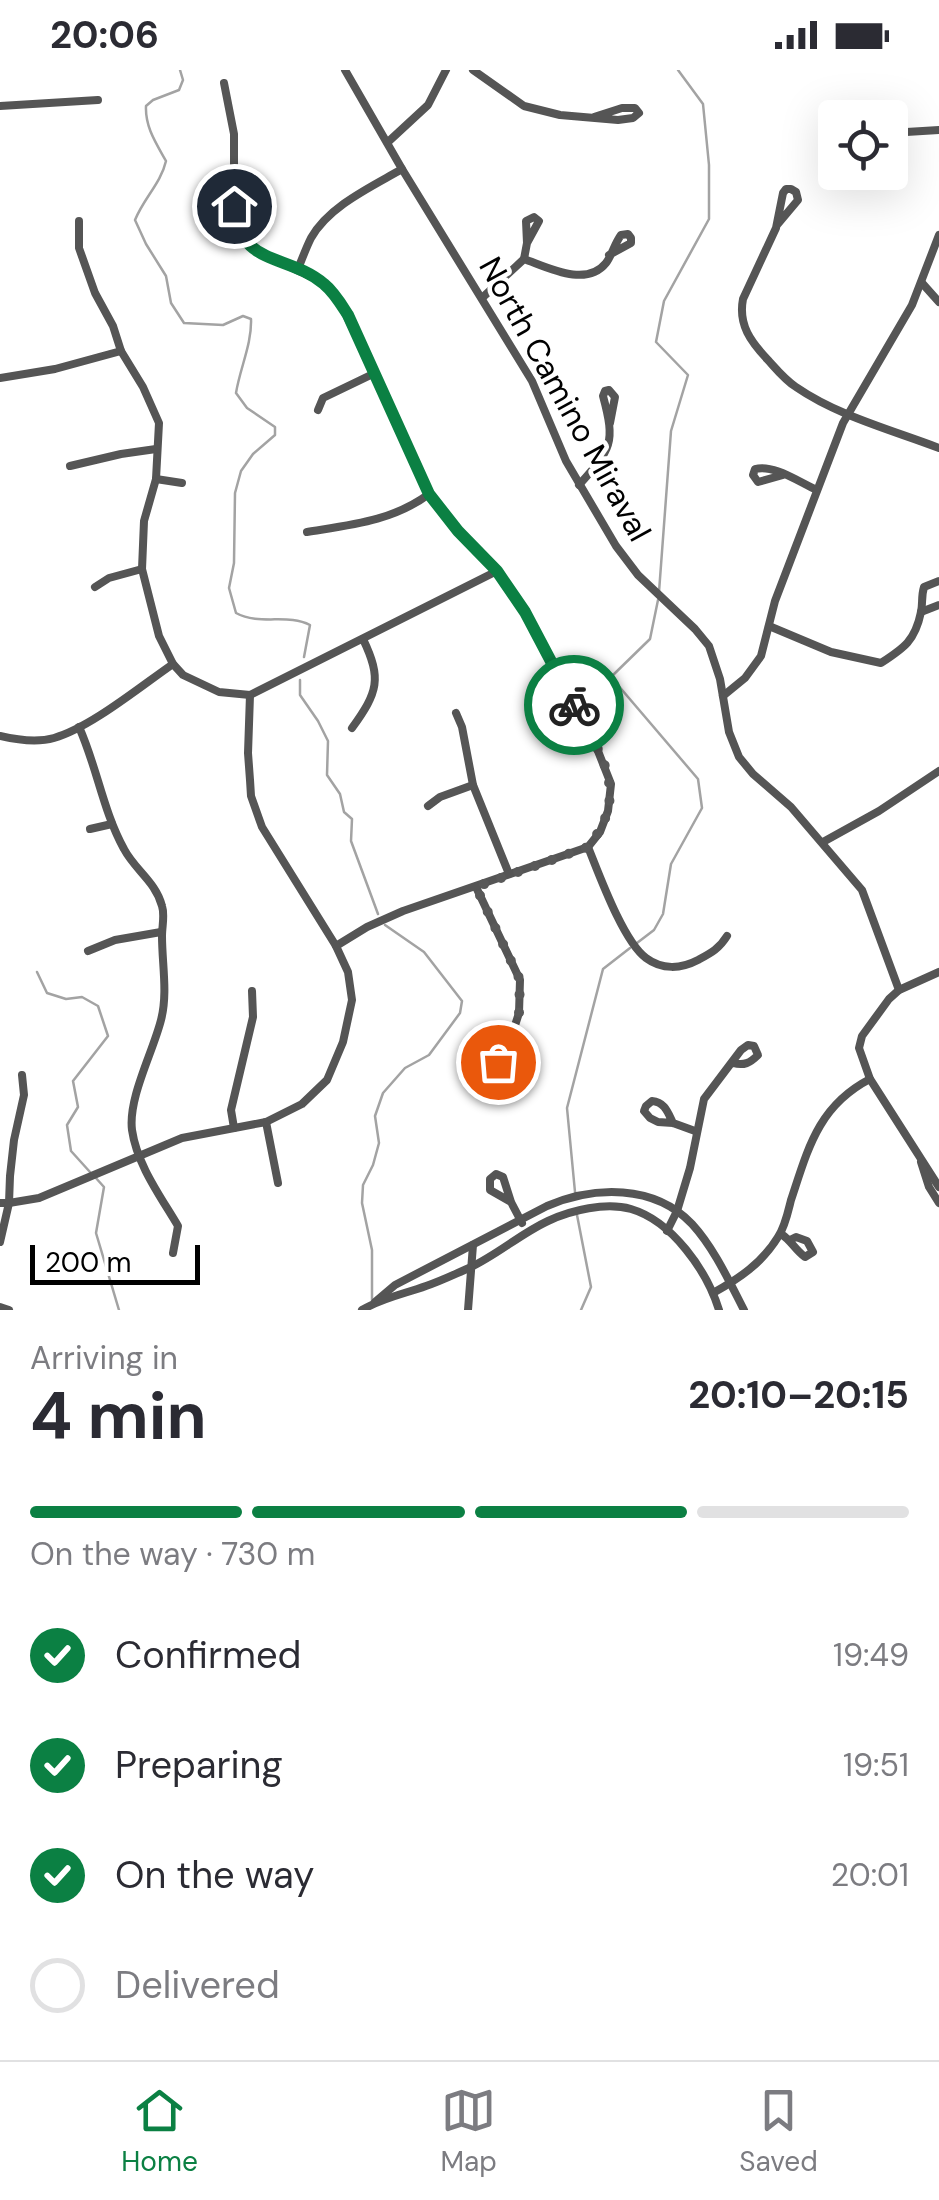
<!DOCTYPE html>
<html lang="en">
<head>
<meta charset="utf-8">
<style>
	:root { --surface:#fff; --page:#f2f2f3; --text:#2b2b33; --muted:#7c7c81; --line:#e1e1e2; --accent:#0b8043 }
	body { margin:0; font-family:"DM Sans",sans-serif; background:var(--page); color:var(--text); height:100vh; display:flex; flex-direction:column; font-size:38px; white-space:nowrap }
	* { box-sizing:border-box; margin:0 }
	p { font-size:32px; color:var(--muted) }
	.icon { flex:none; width:55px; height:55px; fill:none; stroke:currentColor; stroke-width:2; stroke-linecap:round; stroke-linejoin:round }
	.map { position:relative; height:1240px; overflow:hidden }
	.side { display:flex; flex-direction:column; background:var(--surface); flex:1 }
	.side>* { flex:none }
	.controls { position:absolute; left:818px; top:30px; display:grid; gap:20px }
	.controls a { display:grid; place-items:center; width:90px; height:90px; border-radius:10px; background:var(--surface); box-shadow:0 10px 40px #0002; font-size:50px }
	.scale { position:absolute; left:30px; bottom:25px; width:170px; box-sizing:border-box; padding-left:10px; border:5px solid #000; border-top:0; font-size:28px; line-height:35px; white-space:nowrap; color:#000; -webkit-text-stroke:8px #fff; paint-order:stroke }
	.pin { position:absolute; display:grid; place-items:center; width:85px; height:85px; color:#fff; margin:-42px; border:5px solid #fff; border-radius:50%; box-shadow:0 2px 10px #0007 }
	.courier { position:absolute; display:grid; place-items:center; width:100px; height:100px; margin:-50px; border:8px solid #0b8043; border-radius:50%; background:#fff; color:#222; box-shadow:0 2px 12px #0007 }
	.summary em { font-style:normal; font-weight:700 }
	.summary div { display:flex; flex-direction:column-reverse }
	.summary { display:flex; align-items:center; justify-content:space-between; height:170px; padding:0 30px }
	h1 { font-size:65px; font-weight:700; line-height:75px }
	.bar { display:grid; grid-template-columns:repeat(4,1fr); gap:15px 10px; align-content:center; height:120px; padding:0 30px }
	.bar i { height:12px; border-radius:8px; background:var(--line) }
	.bar .active { background:var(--accent) }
	.bar p { grid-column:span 4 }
	ol { padding:0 30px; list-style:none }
	li { display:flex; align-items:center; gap:30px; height:110px }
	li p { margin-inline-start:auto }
	li .icon { padding:10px; border-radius:50%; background:var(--accent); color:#fff; stroke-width:4 }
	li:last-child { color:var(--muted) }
	li i { width:55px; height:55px; border:5px solid var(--line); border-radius:50% }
	.status { display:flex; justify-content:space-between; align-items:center; height:70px; padding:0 50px; background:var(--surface); direction:ltr }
	.status svg { height:28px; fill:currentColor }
	.dock { display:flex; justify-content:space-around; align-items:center; height:140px; border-top:2px solid var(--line); background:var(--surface); font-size:28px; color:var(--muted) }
	.dock a { display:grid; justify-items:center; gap:5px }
	.dock .active { color:var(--accent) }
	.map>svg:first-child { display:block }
</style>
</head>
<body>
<div class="status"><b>20:06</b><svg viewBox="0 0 49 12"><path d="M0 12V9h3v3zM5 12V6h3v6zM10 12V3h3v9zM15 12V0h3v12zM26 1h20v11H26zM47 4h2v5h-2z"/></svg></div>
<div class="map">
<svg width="939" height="1240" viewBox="0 0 939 1240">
	<rect width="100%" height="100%" fill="#fff"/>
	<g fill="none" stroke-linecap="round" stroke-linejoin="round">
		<g stroke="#a3a3a3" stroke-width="2.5">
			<path d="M180 0 183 10 179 20 153 30 146 36C145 57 156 73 166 91 161 113 144 128 135 150L146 174 166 206 171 233 184 253 223 255 243 246 251 249C252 274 240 298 236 323L247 338 275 357V365L253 384 241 401 235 423 234 493 229 518 236 543C260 556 288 543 310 555L304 587"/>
			<polyline points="659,522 671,361 688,305 656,272 664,231 709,149 709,95 703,34 678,0"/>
			<polyline points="300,610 300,625 318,651 328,671 327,705 340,724 344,742 352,749 351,771 378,844"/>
			<polyline points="637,873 654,860 663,844 671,794 702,738 698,709 611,607 650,569 658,530"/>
			<polyline points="37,902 47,923 66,929 82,927 98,936 108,966 73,1011 78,1037 67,1055 71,1081 90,1102"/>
			<polyline points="95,1107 104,1117 96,1163 119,1240"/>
			<polyline points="575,1122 567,1038 603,899 630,878"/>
			<polyline points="577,1145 591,1217 581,1240"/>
			<polyline points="372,1231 372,1180 362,1133 363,1115 373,1095 379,1073 375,1046 383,1023 405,998 429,985 460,943 462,931 424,882 385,855"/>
		</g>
		<g stroke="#555" stroke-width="8">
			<polyline points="345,0 402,99 532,311 566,391 616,476 638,505 695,559 709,576 720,609 729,662 739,687 753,704 791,737 862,820 899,920"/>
			<polyline points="473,0 524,36 560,45 618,50 633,48 639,43 635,38 622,38 594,47"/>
			<polyline points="224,13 234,64 234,139 236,157 245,172 258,182 322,212 338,229 375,303 429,424 458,461 497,501 525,542 596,676 611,714 608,741 600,762 588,777"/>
			<polyline points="0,36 98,30"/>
			<polyline points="890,63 939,60"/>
			<polyline points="388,72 428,35 446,0"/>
			<polyline points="79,151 79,178 95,223 113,256 121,281 143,317 159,353 156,409 144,451 142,499 159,566 173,594 183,605 219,622 250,625 497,501"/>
			<path d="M777 155 798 130 796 122 791 119H786L783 123 776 158 743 229C738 255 751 272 768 290 777 300 785 310 796 317 838 346 892 360 939 378"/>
			<polyline points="524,189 527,173 539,151 534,147 526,151 527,173"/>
			<path d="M298 199C302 189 306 178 311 168 329 136 371 117 402 99"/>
			<polyline points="922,213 939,232"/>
			<path d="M482 228 524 189C547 197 586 218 606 193 611 187 615 173 621 165L628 164 631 168V173L609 185"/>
			<polyline points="0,308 55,299 121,281"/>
			<polyline points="318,340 323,328 375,303"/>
			<polyline points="70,396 121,384 156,379"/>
			<path d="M783 405 758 412 753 405 755 399C774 394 799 412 817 420"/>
			<polyline points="156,409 182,413"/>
			<path d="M579 415C611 379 616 374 603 326L605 321 609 320 615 327 610 353"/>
			<path d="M307 462C350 455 393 451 429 424"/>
			<polyline points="95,517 109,508 142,499"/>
			<polyline points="921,542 939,535"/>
			<path d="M769 556 831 582 881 593C904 578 915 571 921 542 923 533 921 527 924 517L939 511"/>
			<polyline points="723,626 745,608 761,586 775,531 843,353 912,235 939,165"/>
			<polyline points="456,643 462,657 473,715 509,804"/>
			<path d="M79 657C97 697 103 741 124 779 135 800 156 812 162 836 165 845 162 856 162 866 162 894 168 923 161 950 153 982 128 1028 132 1060 137 1095 161 1127 178 1156L173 1183"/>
			<path d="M352 658C378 622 382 609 363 569"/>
			<path d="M0 666C17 670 37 673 54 668 90 658 141 616 173 594"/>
			<polyline points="428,736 440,727 473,715"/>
			<polyline points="90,759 112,754"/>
			<polyline points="823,772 879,741 939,701"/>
			<path d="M588 777C599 804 623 871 646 888 662 900 681 899 698 890 711 883 719 879 727 866"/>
			<polyline points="476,817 520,910 519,943 509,974 489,1011"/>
			<polyline points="336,876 367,857 403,841 588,777"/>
			<polyline points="88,881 115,870 161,862"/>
			<polyline points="939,902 899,920 889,929 862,966 859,978 870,1009 939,1117"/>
			<polyline points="266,1052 278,1113"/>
			<path d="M673 1053C668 1043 665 1032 652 1031L646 1036 644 1041 650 1048 658 1052 673 1053 695 1061"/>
			<polyline points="234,1058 231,1040 253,947 252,921"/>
			<polyline points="921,1092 929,1117 939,1133"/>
			<polyline points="511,1132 490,1120 490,1109 496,1104 503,1107 511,1132 522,1153"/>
			<polyline points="0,1133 9,1133 39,1128 182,1068 266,1052 302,1034 327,1010 343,972 352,930 348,902 336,876 262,757 251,726 250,710 248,683 250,625"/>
			<path d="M667 1161 677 1141 690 1098 704 1029 741 980 748 975 754 976 758 985C750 993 744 996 733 993"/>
			<path d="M781 1164C791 1170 795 1180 805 1187L813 1182 807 1171 796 1167 790 1170"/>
			<polyline points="0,1172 9,1133 10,1106 14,1070 24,1025 22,1005"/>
			<path d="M713 1223C740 1208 762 1193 778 1167 785 1157 788 1142 791 1130 808 1079 818 1036 870 1009"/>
			<path d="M375 1232 395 1215 547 1136C594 1116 654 1114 692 1154 714 1178 729 1211 744 1240"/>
			<polyline points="0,1237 9,1240"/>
			<path d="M362 1240C382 1228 404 1224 426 1216 441 1211 455 1204 469 1198 497 1185 520 1164 548 1151 571 1140 606 1132 631 1139 672 1151 707 1201 719 1240"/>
			<polyline points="468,1240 473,1175"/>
		</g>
	</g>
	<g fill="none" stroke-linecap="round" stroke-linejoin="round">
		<path stroke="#595959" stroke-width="10" stroke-dasharray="0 18" d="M498 992 508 974 519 943 520 910 476 817 588 777C631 723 602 687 574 635"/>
		<path stroke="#0b8043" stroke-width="12" d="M234 136C239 197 287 183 324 214 334 222 341 234 348 245L429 424 458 461 497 501 525 542 574 635"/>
	</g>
	<g text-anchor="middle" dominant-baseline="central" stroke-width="9" stroke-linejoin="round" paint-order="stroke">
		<g font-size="32" fill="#000" stroke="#fff">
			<text transform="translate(565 329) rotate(61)">North Camino Miraval</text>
		</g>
	</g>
</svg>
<div class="controls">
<a><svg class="icon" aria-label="locate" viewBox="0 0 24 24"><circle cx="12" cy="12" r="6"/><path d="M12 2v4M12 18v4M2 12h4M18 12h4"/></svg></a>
</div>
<div class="scale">200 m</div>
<div class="pin" style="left:498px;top:992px;background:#ea580c"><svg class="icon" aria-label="bag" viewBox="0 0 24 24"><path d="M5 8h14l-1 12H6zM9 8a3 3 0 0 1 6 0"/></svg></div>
<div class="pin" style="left:234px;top:136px;background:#1f2937"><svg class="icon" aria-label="home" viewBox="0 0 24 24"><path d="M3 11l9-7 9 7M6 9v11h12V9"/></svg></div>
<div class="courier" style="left:574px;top:635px"><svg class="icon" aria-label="bike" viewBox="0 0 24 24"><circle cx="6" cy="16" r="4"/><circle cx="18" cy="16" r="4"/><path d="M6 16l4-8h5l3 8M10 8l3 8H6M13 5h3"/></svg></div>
</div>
<section class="side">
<div class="summary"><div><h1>4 min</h1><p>Arriving in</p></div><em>20:10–20:15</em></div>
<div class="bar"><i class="active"></i><i class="active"></i><i class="active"></i><i></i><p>On the way · 730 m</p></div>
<ol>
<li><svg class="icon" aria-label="check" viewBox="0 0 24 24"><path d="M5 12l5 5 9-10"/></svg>Confirmed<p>19:49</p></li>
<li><svg class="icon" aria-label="check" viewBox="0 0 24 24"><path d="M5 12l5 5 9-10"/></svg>Preparing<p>19:51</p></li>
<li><svg class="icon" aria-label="check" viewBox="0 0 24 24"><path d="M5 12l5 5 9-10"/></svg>On the way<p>20:01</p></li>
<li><i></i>Delivered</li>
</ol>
</section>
<nav class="dock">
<a class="active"><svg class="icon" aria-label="home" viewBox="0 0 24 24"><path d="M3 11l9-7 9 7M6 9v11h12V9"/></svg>Home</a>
<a><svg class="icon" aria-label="map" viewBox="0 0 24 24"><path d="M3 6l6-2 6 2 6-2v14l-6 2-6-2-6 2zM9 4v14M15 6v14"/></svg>Map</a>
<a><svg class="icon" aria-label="saved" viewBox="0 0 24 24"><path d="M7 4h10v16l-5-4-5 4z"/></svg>Saved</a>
</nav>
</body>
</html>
